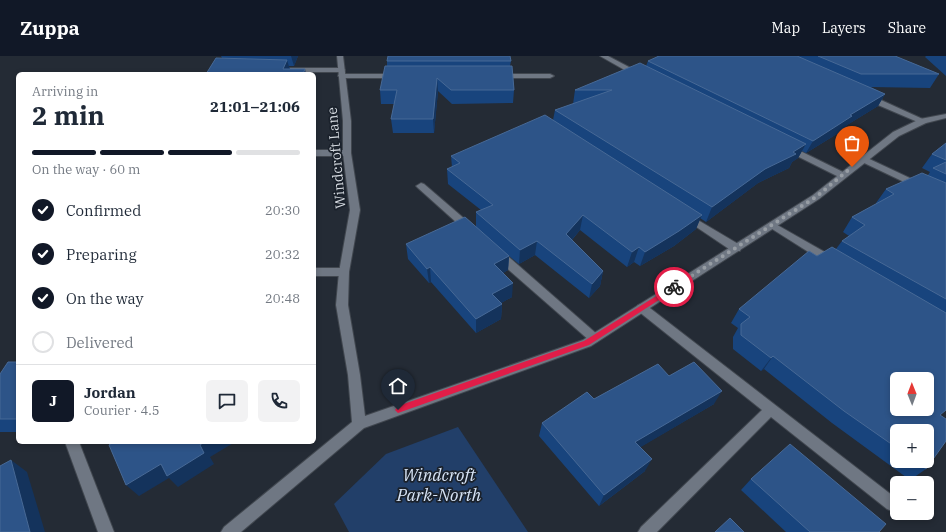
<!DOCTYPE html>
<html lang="en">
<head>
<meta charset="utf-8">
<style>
	:root { --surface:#fff; --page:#f2f2f3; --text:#1f2937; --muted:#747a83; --line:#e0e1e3; --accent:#111827 }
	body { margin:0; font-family:"IBM Plex Serif",serif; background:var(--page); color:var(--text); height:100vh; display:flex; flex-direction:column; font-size:15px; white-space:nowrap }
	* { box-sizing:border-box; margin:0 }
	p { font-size:13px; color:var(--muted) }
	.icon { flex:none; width:22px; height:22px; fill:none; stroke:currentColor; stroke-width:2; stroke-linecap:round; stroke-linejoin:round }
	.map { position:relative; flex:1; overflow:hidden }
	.details { position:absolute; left:16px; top:16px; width:300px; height:372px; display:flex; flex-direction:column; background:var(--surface); border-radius:6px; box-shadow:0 2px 6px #0003 }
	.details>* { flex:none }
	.needle { width:26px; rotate:359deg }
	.buttons { position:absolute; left:890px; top:316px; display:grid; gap:8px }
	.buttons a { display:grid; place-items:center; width:44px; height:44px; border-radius:6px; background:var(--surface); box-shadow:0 2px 6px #0003; font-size:20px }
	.pin { position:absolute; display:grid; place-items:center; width:34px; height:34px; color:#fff; margin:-41px -17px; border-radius:50% 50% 50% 0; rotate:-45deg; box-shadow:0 0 4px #0007 }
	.pin .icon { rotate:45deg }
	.courier { position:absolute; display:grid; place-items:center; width:40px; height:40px; margin:-20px; border:3px solid #e11d48; border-radius:50%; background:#fff; color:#222; box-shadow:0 1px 5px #0007 }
	.overview em { font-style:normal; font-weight:800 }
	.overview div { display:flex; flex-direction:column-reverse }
	.overview { display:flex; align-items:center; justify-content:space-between; height:68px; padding:0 16px }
	h1 { font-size:26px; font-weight:800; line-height:30px }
	.bar { display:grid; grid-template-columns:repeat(4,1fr); gap:6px 4px; align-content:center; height:48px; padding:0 16px }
	.bar i { height:5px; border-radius:3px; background:var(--line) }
	.bar .on { background:var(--accent) }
	.bar p { grid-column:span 4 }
	.line { display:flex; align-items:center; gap:10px; padding:0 16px; border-top:1px solid var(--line) }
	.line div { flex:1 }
	.round { display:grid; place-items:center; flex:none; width:42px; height:42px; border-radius:6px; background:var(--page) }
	ol { padding:0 16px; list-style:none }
	li { display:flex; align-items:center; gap:12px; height:44px }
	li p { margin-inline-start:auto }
	li .icon { padding:4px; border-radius:50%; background:var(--accent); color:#fff; stroke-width:4 }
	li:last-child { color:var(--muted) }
	li i { width:22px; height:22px; border:2px solid var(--line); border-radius:50% }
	header { display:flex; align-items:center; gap:24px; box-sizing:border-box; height:56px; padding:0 20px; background:var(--accent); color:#fff }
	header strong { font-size:19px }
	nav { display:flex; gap:22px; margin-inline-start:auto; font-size:14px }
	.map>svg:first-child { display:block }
</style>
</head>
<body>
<header>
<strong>Zuppa</strong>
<nav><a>Map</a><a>Layers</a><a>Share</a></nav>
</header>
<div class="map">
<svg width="946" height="476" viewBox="0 0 946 476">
	<rect width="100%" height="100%" fill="#242b35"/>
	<polygon fill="#223f69" points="458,371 528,476 349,476 334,448 386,398"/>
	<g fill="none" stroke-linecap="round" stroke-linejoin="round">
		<g stroke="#41474f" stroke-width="2">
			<g id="service">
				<polygon points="600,0 608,0 644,19 643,21 637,21"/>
				<polygon points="287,12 341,12 345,14 341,16 287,16"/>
				<polygon points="339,18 398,18 402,20 398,22 342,22 338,20"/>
				<polygon points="496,18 550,18 554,20 550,22 499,22 495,20"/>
				<polygon points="864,39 870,39 927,65 926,67 920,67 864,43"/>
				<polygon points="788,89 845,117 846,119 842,122 839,121 785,94 784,92 785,90"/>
				<polygon points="314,94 347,94 351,97 347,100 314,100"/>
				<polygon points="863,100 946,139 946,146 860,105 859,103 860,101"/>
				<polygon points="421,127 424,128 474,171 475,173 474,175 466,175 418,132 416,130"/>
				<polygon points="686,157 740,189 741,192 740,195 732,195 683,162 681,160"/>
				<polygon points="772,166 837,203 838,206 837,209 829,209 769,171 767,169 769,167"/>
				<polygon points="498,194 502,195 598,279 600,282 598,285 594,287 590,285 494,201 493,198 494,195"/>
				<polygon points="314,212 344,212 348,213 349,216 348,219 344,220 314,220"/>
				<polygon points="642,248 646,249 897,443 897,453 892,455 887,453 771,361 657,476 638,476 641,471 762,354 638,255 636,252 638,249"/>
				<polygon points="65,386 79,386 114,476 98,476"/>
			</g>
		</g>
		<g stroke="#41474f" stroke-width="2">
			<polygon id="minor" points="337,0 343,0 351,65 351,97 360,154 349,216 348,249 360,319 365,360 583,284 813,139 893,76 920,63 946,58 946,62 926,67 899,80 819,143 591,290 364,372 241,476 221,476 224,471 352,366 348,319 336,249 339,216 350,154 343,97 343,65"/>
		</g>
		<use href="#service" fill="#6f7783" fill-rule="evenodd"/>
		<use href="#minor" fill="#6f7783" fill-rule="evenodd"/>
	</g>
	<g fill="#18447d" fill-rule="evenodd">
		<polygon points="221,0 298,0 294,10 289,10 290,13 222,2"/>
		<polygon points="659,0 895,0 939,18 930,32 871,31 885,38 878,50 847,69 845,73 806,97 802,95 798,102 792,106 789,112 758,127 706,166 700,162 696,173 674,190 640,210 634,206 627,211 580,174 572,184 603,215 600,230 589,242 535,199 519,208 509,200 508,214 503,217 512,241 501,247 502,248 501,263 476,277 431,226 429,227 408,203 406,188 476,171 476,156 481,154 448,128 447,113 452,111 451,100 553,64 555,54 573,48 575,34 646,10 648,5"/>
		<polygon points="926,0 946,0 946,20 925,1"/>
		<polygon points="387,5 511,5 510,10 514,34 513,47 452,48 438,35 434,77 393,77 391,63 394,48 381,48 380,34 387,10"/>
		<path d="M946 87V354L940 359 926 413 910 424 832 367 764 313 761 315 733 293V281L738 272 731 267 739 253 817 200 836 193 842 185 849 180 843 176 852 161 877 148 876 147 886 133 928 119 930 116 922 112 932 98ZM897 375 927 405H897Z"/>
		<polygon points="18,306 18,376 0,376 0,318"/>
		<polygon points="669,320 714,348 640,391 645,415 599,450 539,380 542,367 594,343"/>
		<polygon points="751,423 879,476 786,476 741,434"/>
	</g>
	<g fill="#14335c">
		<polygon points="291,0 298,0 294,10"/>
		<polygon points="287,4 291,17 283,13"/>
		<polygon points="305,13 306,18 303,18"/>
		<polygon points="437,22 438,35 434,77 433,63"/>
		<polygon points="885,38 878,50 847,69 845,73 806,97 813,85 850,59"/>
		<polygon points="806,88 798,102 792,106 789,112 758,127 706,166 712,151 765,113"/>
		<polygon points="583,159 580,174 564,193 566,178"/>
		<polygon points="702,159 696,173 674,190 640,210 645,196"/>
		<polygon points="537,185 535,199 519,208 520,194"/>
		<polygon points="639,191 634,206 627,211 632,196"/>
		<polygon points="509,200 508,214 493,223 494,208"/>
		<polygon points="430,211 431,226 429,227 427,213"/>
		<polygon points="603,215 600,230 589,242 592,228"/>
		<polygon points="513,227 512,241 492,252 492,238"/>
		<polygon points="502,248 501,263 476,277 476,263"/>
		<polygon points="773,300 764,313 761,315 771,302"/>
		<polygon points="722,335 714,348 629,398 635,386"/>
		<polygon points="204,386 235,386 210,401 214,408 178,431 169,422 139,440 126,429 161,408"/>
		<polygon points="652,403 645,415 599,450 604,439"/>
		<polygon points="11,404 27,416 45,476 30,476"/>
	</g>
	<g fill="#2d5488" stroke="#476996" fill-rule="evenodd">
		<polygon points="388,0 510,0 511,5 387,5"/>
		<polygon points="659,0 797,0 885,38 850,59 852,60 813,85 648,5"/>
		<polygon points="818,0 895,0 939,18 861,18"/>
		<polygon points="216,2 287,4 283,13 305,13 303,18 206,18"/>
		<polygon points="640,7 806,88 793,96 796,98 765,113 712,151 555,54 612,34 575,34"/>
		<polygon points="385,10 512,10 514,34 451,34 437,22 433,63 391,63 397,34 380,34"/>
		<polygon points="545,59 702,159 679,175 645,196 639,191 632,196 583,159 566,178 603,215 592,228 537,185 520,194 476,156 493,149 447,113 460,107 451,100"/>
		<polygon points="946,87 946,104 932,98"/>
		<polygon points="946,106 946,118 933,112"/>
		<polygon points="922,117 946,127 946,243 842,185 865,169 852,161 894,138 886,133"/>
		<polygon points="465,161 509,200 494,208 513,227 492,238 502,248 476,263 430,211 427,213 406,188"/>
		<path d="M832 191 946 257V354L940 359 946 363V385L926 413 915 405H927V375H897V392L844 355 773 300 771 302 741 279V268L750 261 739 253 809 195 817 200ZM897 323H927V353H897Z"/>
		<polygon points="8,306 18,306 18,363 0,363 0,318"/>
		<polygon points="694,306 722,335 635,386 652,403 604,439 542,367 587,336 594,343 658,308 669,320"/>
		<polygon points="112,386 204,386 200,389 204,397 167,420 161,408 126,429 109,389 112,387"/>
		<polygon points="790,388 886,468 879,476 810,476 751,423"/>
		<polygon points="11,404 30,476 0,476 0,410"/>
		<polygon points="730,462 744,476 715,476"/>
	</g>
	<polygon fill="#e11d48" points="674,229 677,231 676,233 589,289 398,357 395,354 398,350 584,285"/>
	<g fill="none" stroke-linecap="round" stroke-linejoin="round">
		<polyline stroke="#979da4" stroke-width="4" stroke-dasharray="0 7.2" points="674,231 816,141 852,111"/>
	</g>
	<g text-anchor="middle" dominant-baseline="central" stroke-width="3.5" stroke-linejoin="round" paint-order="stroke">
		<g font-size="14" fill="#d5dae0" stroke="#1a212b">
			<text transform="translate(336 102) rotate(-95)">Windcroft Lane</text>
		</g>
		<g font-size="17" font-style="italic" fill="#d7e4f6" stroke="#1a212b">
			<text x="439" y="419">Windcroft<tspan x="439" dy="20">Park-North</tspan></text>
		</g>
	</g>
</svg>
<div class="buttons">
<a><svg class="needle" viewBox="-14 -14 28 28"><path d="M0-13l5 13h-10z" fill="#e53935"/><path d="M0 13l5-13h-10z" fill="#747a83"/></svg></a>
<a>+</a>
<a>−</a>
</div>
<div class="pin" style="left:852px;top:111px;background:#ea580c"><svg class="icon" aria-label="bag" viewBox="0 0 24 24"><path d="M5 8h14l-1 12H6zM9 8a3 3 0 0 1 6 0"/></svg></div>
<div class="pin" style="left:398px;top:354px;background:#1f2937"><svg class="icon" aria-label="home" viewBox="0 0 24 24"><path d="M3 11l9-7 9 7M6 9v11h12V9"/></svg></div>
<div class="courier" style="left:674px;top:231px"><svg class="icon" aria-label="bike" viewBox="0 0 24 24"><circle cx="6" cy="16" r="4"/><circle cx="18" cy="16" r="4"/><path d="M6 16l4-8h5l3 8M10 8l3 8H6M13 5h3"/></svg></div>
<section class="details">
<div class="overview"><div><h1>2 min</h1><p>Arriving in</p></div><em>21:01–21:06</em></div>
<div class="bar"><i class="on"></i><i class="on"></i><i class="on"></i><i></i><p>On the way · 60 m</p></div>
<ol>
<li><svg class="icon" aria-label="check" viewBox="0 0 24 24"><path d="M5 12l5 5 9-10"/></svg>Confirmed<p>20:30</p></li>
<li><svg class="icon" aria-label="check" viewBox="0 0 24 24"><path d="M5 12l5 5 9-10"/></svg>Preparing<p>20:32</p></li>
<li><svg class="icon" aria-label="check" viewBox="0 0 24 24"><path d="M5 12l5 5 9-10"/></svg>On the way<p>20:48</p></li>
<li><i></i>Delivered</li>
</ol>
<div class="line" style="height:72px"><b class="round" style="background:var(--accent);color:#fff">J</b><div><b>Jordan</b><p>Courier · 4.5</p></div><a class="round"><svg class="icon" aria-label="chat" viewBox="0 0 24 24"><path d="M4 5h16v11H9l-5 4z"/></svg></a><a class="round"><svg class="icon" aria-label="phone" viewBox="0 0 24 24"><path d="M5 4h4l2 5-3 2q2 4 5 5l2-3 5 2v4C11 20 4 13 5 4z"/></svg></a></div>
</section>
</div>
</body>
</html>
